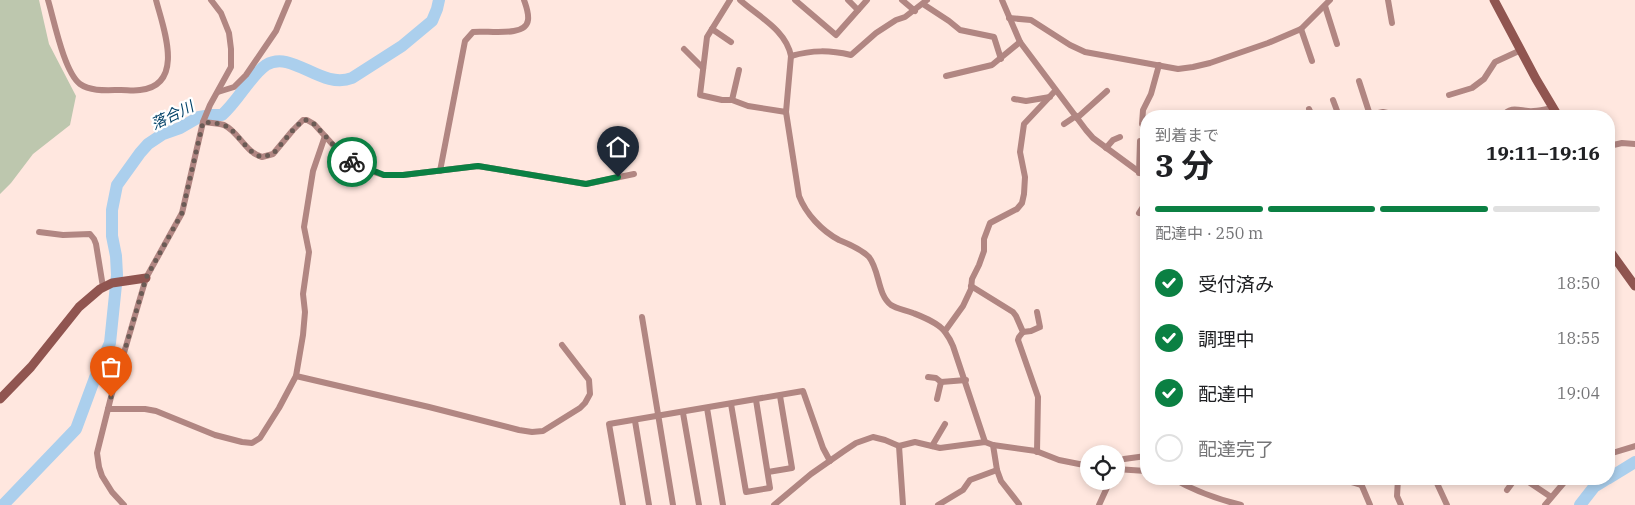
<!DOCTYPE html>
<html lang="ja">
<head>
<meta charset="utf-8">
<style>
	:root { --surface:#fff; --page:#f6f6f6; --text:#202124; --muted:#757577; --line:#e0e0e0; --accent:#0b8043 }
	body { margin:0; font-family:"IBM Plex Serif","Noto Sans JP",serif; background:var(--page); color:var(--text); height:100vh; display:flex; flex-direction:column; font-size:19px; white-space:nowrap }
	* { box-sizing:border-box; margin:0 }
	p { font-size:16px; color:var(--muted) }
	.icon { flex:none; width:28px; height:28px; fill:none; stroke:currentColor; stroke-width:2; stroke-linecap:round; stroke-linejoin:round }
	.map { position:relative; flex:1; overflow:hidden }
	.drawer { position:absolute; left:1140px; top:110px; width:475px; height:375px; display:flex; flex-direction:column; background:var(--surface); border-radius:20px; box-shadow:0 2px 8px #0003 }
	.drawer>* { flex:none }
	.controls { position:absolute; left:1080px; top:445px; display:grid; gap:10px }
	.controls a { display:grid; place-items:center; width:45px; height:45px; border-radius:50%; background:var(--surface); box-shadow:0 2px 8px #0003; font-size:25px }
	.pin { position:absolute; display:grid; place-items:center; width:42px; height:42px; color:#fff; margin:-51px -21px; border-radius:50% 50% 50% 0; rotate:-45deg; box-shadow:0 0 5px #0007 }
	.pin .icon { rotate:45deg }
	.courier { position:absolute; display:grid; place-items:center; width:50px; height:50px; margin:-25px; border:4px solid #0b8043; border-radius:50%; background:#fff; color:#222; box-shadow:0 1px 6px #0007 }
	.headline em { font-style:normal; font-weight:700 }
	.headline div { display:flex; flex-direction:column-reverse }
	.headline { display:flex; align-items:center; justify-content:space-between; height:85px; padding:0 15px }
	h1 { font-size:32px; font-weight:700; line-height:38px }
	.bar { display:grid; grid-template-columns:repeat(4,1fr); gap:8px 5px; align-content:center; height:60px; padding:0 15px }
	.bar i { height:6px; border-radius:4px; background:var(--line) }
	.bar .on { background:var(--accent) }
	.bar p { grid-column:span 4 }
	ol { padding:0 15px; list-style:none }
	li { display:flex; align-items:center; gap:15px; height:55px }
	li p { margin-inline-start:auto }
	li .icon { padding:5px; border-radius:50%; background:var(--accent); color:#fff; stroke-width:4 }
	li:last-child { color:var(--muted) }
	li i { width:28px; height:28px; border:2px solid var(--line); border-radius:50% }
	.map>svg:first-child { display:block }
</style>
</head>
<body>
<div class="map">
<svg width="1635" height="505" viewBox="0 0 1635 505">
	<rect width="100%" height="100%" fill="#ffe7df"/>
	<polygon fill="#bdc7ae" points="0,0 39,0 49,44 76,96 70,125 33,154 11,183 0,194"/>
	<g fill="none" stroke-linecap="round" stroke-linejoin="round">
		<g stroke="#abcfed" stroke-width="12">
			<polyline points="1609,478 1635,462"/>
			<path d="M3 505 76 429 96 375 110 343 117 275 116 256 112 236V210L117 185 140 153 148 144 163 134 180 128 199 117 212 115H222C238 101 251 75 266 65 292 49 321 90 352 78L402 46 432 21 437 9 439 0"/>
			<polyline points="1580,505 1594,487 1607,479"/>
		</g>
		<g stroke="#b18682" stroke-width="6">
			<path d="M48 0C54 20 64 72 80 84 91 92 109 90 121 90 127 90 134 91 140 90 186 85 163 27 156 0"/>
			<polyline points="730,0 707,37 700,95 722,100 732,100 748,106 786,112"/>
			<path d="M740 0C759 17 786 30 791 56L786 112 799 196C806 214 822 231 839 240 849 244 861 249 869 257 880 271 877 294 891 305 897 309 906 310 913 313 923 317 939 323 945 332 948 336 951 341 953 346L985 442"/>
			<polyline points="795,0 836,35 867,0"/>
			<polyline points="848,0 858,10"/>
			<polyline points="902,0 915,11"/>
			<polyline points="1002,0 1020,42 1086,130 1093,138 1146,177"/>
			<polyline points="1388,0 1392,23"/>
			<polyline points="923,4 949,21 960,30 994,37 1001,59"/>
			<polyline points="1325,6 1337,44"/>
			<polyline points="1009,18 1031,20 1070,45 1085,52 1178,69 1193,67 1210,63 1268,43 1301,29 1330,0"/>
			<polyline points="712,29 731,42"/>
			<polyline points="1301,29 1312,61"/>
			<polyline points="684,49 703,68"/>
			<path d="M791 56C813 50 829 50 851 55L876 33 896 20 905 17 927 0"/>
			<polyline points="946,76 992,65 1020,42"/>
			<polyline points="1359,81 1370,115"/>
			<polyline points="218,92 234,87 246,75 276,31 289,0"/>
			<polyline points="1449,95 1472,88 1484,79 1495,62 1521,50"/>
			<polyline points="1014,99 1026,101 1050,97"/>
			<polyline points="732,100 739,70"/>
			<polyline points="1333,100 1339,116"/>
			<polyline points="1309,109 1312,116"/>
			<polyline points="1365,116 1383,112 1401,116"/>
			<path d="M1503 116C1510 106 1518 110 1528 111 1536 112 1545 109 1553 108"/>
			<polyline points="1077,118 1107,91"/>
			<path d="M203 122C210 123 217 123 224 125 239 132 245 152 262 157L273 154 293 130 303 120H307L314 124 344 157 352 162 362 168 383 175H403L478 166 586 184 634 174"/>
			<polyline points="1064,124 1076,116"/>
			<polyline points="1142,124 1143,110 1151,94 1159,65"/>
			<polyline points="1609,146 1622,143 1635,144"/>
			<polyline points="1106,148 1113,140 1120,137"/>
			<path d="M440 171 465 41 473 32C486 30 526 38 528 20 529 13 526 6 524 0"/>
			<polyline points="1139,173 1140,141"/>
			<polyline points="1139,213 1146,202"/>
			<polyline points="39,232 63,235 90,234 94,239 96,244 103,287"/>
			<polyline points="971,286 1013,312 1016,316 1023,332 1019,337 1018,340 1038,397 1037,452"/>
			<polyline points="642,317 673,505"/>
			<polyline points="945,331 963,306 971,289 972,279 979,265 984,251 984,239 990,223 1017,209 1022,203 1024,194 1025,177 1020,152 1024,124 1055,91"/>
			<polyline points="1023,332 1031,331 1040,327 1037,312"/>
			<polyline points="296,376 429,407 519,430 532,432 543,431 580,408 585,403 590,394 589,380 562,345"/>
			<polyline points="928,377 936,378 941,382 966,380"/>
			<polyline points="937,399 941,382"/>
			<polyline points="731,404 746,492 770,488 756,400"/>
			<polyline points="707,408 723,505"/>
			<polyline points="108,409 145,409 156,411 215,435 242,442 252,443 260,438 279,408 296,376 303,335 305,312 303,294 309,252 304,227 313,171 325,136"/>
			<polyline points="683,413 699,505"/>
			<polyline points="635,421 649,505"/>
			<polyline points="993,445 997,470 1001,481 1019,504"/>
			<polyline points="899,446 903,505"/>
			<polyline points="932,446 945,424"/>
			<polyline points="1609,454 1635,446"/>
			<polyline points="1116,466 1118,461 1124,459 1146,456"/>
			<polyline points="1116,469 1146,471"/>
			<polyline points="768,472 792,468 780,396"/>
			<path d="M1174 479C1196 492 1217 499 1241 505"/>
			<polyline points="1341,479 1361,485"/>
			<polyline points="1359,479 1370,505"/>
			<polyline points="1398,479 1397,496 1401,505"/>
			<polyline points="1435,479 1447,505"/>
			<polyline points="1524,479 1551,497"/>
			<polyline points="1507,490 1515,479"/>
			<polyline points="124,505 112,492 102,476 99,467 97,453 111,397 146,278 182,213 203,122 210,105 231,67 231,49 229,33 221,13 211,0"/>
			<polyline points="623,505 609,424 803,391 823,448 830,461"/>
			<polyline points="774,505 811,474 844,451 856,443 873,437 885,440 899,446 915,442 940,448 985,442 993,445 1036,451 1059,460 1089,466"/>
			<polyline points="938,505 963,490 970,480 997,470"/>
			<polyline points="1099,505 1110,481"/>
			<polyline points="1545,505 1567,479"/>
		</g>
		<g stroke="#905550" stroke-width="9">
			<polyline points="1494,0 1536,79 1558,116"/>
			<polyline points="1609,250 1635,286"/>
			<polyline points="0,399 31,367 79,307 100,289 112,283 146,278"/>
		</g>
	</g>
	<g fill="none" stroke-linecap="round" stroke-linejoin="round">
		<path stroke="#6b5b55" stroke-width="5" stroke-dasharray="0 9" d="M111 397 146 278 182 213 203 122C210 123 217 123 224 125 239 132 245 152 262 157L273 154 293 130 303 120H307L314 124 344 156 352 162"/>
		<polyline stroke="#0b8043" stroke-width="6" points="352,162 384,175 403,175 478,166 586,184 618,177"/>
	</g>
	<g text-anchor="middle" dominant-baseline="central" stroke-width="4.5" stroke-linejoin="round" paint-order="stroke">
		<g font-size="15" font-style="italic" fill="#044369" stroke="#fff">
			<text transform="translate(172 115) rotate(-26)">落合川</text>
		</g>
	</g>
</svg>
<div class="controls">
<a><svg class="icon" aria-label="locate" viewBox="0 0 24 24"><circle cx="12" cy="12" r="6"/><path d="M12 2v4M12 18v4M2 12h4M18 12h4"/></svg></a>
</div>
<div class="pin" style="left:111px;top:397px;background:#ea580c"><svg class="icon" aria-label="bag" viewBox="0 0 24 24"><path d="M5 8h14l-1 12H6zM9 8a3 3 0 0 1 6 0"/></svg></div>
<div class="pin" style="left:618px;top:177px;background:#1f2937"><svg class="icon" aria-label="home" viewBox="0 0 24 24"><path d="M3 11l9-7 9 7M6 9v11h12V9"/></svg></div>
<div class="courier" style="left:352px;top:162px"><svg class="icon" aria-label="bike" viewBox="0 0 24 24"><circle cx="6" cy="16" r="4"/><circle cx="18" cy="16" r="4"/><path d="M6 16l4-8h5l3 8M10 8l3 8H6M13 5h3"/></svg></div>
<section class="drawer">
<div class="headline"><div><h1>3 分</h1><p>到着まで</p></div><em>19:11–19:16</em></div>
<div class="bar"><i class="on"></i><i class="on"></i><i class="on"></i><i></i><p>配達中 · 250 m</p></div>
<ol>
<li><svg class="icon" aria-label="check" viewBox="0 0 24 24"><path d="M5 12l5 5 9-10"/></svg>受付済み<p>18:50</p></li>
<li><svg class="icon" aria-label="check" viewBox="0 0 24 24"><path d="M5 12l5 5 9-10"/></svg>調理中<p>18:55</p></li>
<li><svg class="icon" aria-label="check" viewBox="0 0 24 24"><path d="M5 12l5 5 9-10"/></svg>配達中<p>19:04</p></li>
<li><i></i>配達完了</li>
</ol>
</section>
</div>
</body>
</html>
